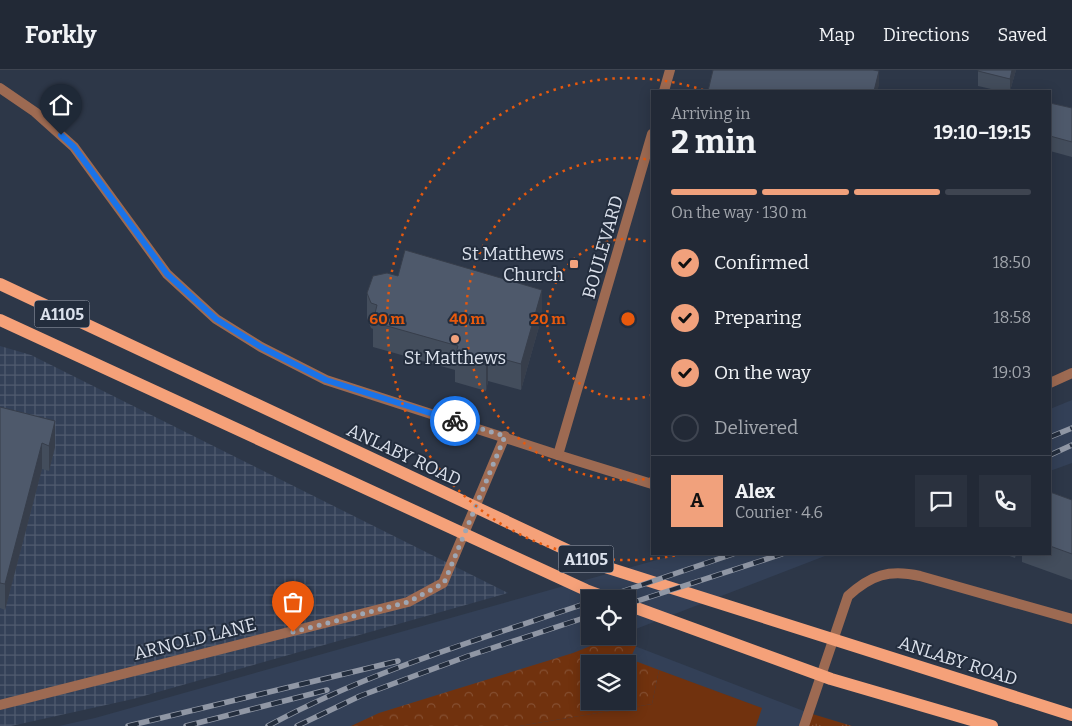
<!DOCTYPE html>
<html lang="en">
<head>
<meta charset="utf-8">
<style>
	:root { --surface:#222936; --page:#2a313e; --text:#f1f3f6; --muted:#a2a6ad; --line:#3f4551; --accent:#f1a17c }
	body { margin:0; font-family:Bitter,serif; background:var(--page); color:var(--text); height:100vh; display:flex; flex-direction:column; font-size:19px; white-space:nowrap }
	* { box-sizing:border-box; margin:0 }
	p { font-size:16px; color:var(--muted) }
	.icon { flex:none; width:28px; height:28px; fill:none; stroke:currentColor; stroke-width:2; stroke-linecap:round; stroke-linejoin:round }
	.map { position:relative; flex:1; overflow:hidden }
	.side { position:absolute; left:651px; top:20px; width:400px; height:465px; display:flex; flex-direction:column; background:var(--surface); border-radius:0px; box-shadow:0 2px 12px #0003,0 0 0 1px var(--line) }
	.side>* { flex:none }
	.controls { position:absolute; left:581px; top:520px; display:grid; gap:10px }
	.controls a { display:grid; place-items:center; width:55px; height:55px; border-radius:0px; background:var(--surface); box-shadow:0 2px 12px #0003,0 0 0 1px var(--line); font-size:25px }
	.pin { position:absolute; display:grid; place-items:center; width:42px; height:42px; color:#fff; margin:-51px -21px; border-radius:50% 50% 50% 0; rotate:-45deg; box-shadow:0 0 5px #0007 }
	.pin .icon { rotate:45deg }
	.courier { position:absolute; display:grid; place-items:center; width:50px; height:50px; margin:-25px; border:4px solid #1a73e8; border-radius:50%; background:#fff; color:#222; box-shadow:0 1px 6px #0007 }
	.overview em { font-style:normal; font-weight:700 }
	.overview div { display:flex; flex-direction:column-reverse }
	.overview { display:flex; align-items:center; justify-content:space-between; height:85px; padding:0 20px }
	h1 { font-size:32px; font-weight:700; line-height:38px }
	.bar { display:grid; grid-template-columns:repeat(4,1fr); gap:8px 5px; align-content:center; height:60px; padding:0 20px }
	.bar i { height:6px; border-radius:4px; background:var(--line) }
	.bar .active { background:var(--accent) }
	.bar p { grid-column:span 4 }
	.line { display:flex; align-items:center; gap:12px; padding:0 20px; border-top:1px solid var(--line) }
	.line div { flex:1 }
	.round { display:grid; place-items:center; flex:none; width:52px; height:52px; border-radius:0px; background:var(--page) }
	ol { padding:0 20px; list-style:none }
	li { display:flex; align-items:center; gap:15px; height:55px }
	li p { margin-inline-start:auto }
	li .icon { padding:5px; border-radius:50%; background:var(--accent); color:#111; stroke-width:4 }
	li:last-child { color:var(--muted) }
	li i { width:28px; height:28px; border:2px solid var(--line); border-radius:50% }
	header { display:flex; align-items:center; gap:30px; box-sizing:border-box; height:70px; padding:0 25px; background:var(--surface); border-bottom:1px solid var(--line) }
	header strong { font-size:24px }
	nav { display:flex; gap:28px; margin-inline-start:auto; font-size:18px }
	.map>svg:first-child { display:block }
</style>
</head>
<body>
<header>
<strong>Forkly</strong>
<nav><a>Map</a><a>Directions</a><a>Saved</a></nav>
</header>
<div class="map">
<svg width="1072" height="656" viewBox="0 0 1072 656">
	<defs>
		<pattern id="industrial-grid" width="8" height="8" patternUnits="userSpaceOnUse" patternTransform="scale(1.25)"><rect width="8" height="8" fill="#334057"/><path d="M0 4h8M4 0v8" fill="none" stroke="#505b6f"/></pattern>
		<pattern id="forest-crowns" width="20" height="18" patternUnits="userSpaceOnUse" patternTransform="scale(1.25)"><rect width="20" height="18" fill="#71320e"/><path d="M2 6a3 3 0 1 1 6 0M12 15a3 3 0 1 1 6 0" fill="none" stroke="#854f31"/></pattern>
		<pattern id="park-tufts" width="24" height="20" patternUnits="userSpaceOnUse" patternTransform="scale(1.25)"><rect width="24" height="20" fill="#71320e"/><path d="M3 7l-1-3M5 7V3M7 7l1-3M15 17l-1-3M17 17v-4M19 17l1-3" fill="none" stroke="#854f31"/></pattern>
	</defs>
	<rect width="100%" height="100%" fill="#2d3748"/>
	<g fill="#334057" fill-rule="evenodd">
		<polygon points="1072,330 1072,393 1050,401 1050,339"/>
		<path d="M678 484H830L628 562V529H590V566H616L614 568 809 643 804 656H59L95 648ZM590 594H628V631H590Z"/>
	</g>
	<polygon fill="url(#industrial-grid)" points="0,276 31,285 508,523 133,629 11,656 0,656"/>
	<polygon fill="#71320e" points="659,600 762,638 756,656 519,656 652,634"/>
	<path fill="url(#forest-crowns)" fill-rule="evenodd" d="M613 567 636 576 630 589 659 600 652 634 519 656H351L379 643 573 583ZM590 594H628V631H590Z"/>
	<polygon fill="url(#park-tufts)" points="809,643 852,656 804,656"/>
	<g fill="none" stroke-linecap="round" stroke-linejoin="round">
		<g stroke="#9d6a52" stroke-width="10">
			<polyline points="1050,313 1072,303"/>
			<polyline points="558,385 652,414"/>
			<polyline points="0,635 408,532 443,513 505,366"/>
			<path d="M804 656 848 526C871 505 889 499 920 506L1072 549"/>
		</g>
		<g stroke="#9d6a52" stroke-width="10">
			<polyline points="0,18 35,42 74,77 167,204 216,249 261,277 326,310 558,385 652,64"/>
			<polyline points="664,21 670,0"/>
		</g>
		<g stroke="#f5a179" stroke-width="12">
			<polyline points="0,214 599,495 1072,645"/>
			<polyline points="0,250 586,520 610,529"/>
			<polyline points="628,535 831,609 992,656"/>
		</g>
		<g stroke="#9097a5" stroke-width="5.5">
			<g id="rail">
				<polyline points="1050,367 1072,358"/>
				<polyline points="1050,385 1072,375"/>
				<polyline points="600,529 733,484"/>
				<polyline points="628,534 782,484"/>
				<polyline points="128,656 398,591"/>
				<polyline points="186,656 327,620"/>
				<path d="M268 656C369 601 481 569 590 532"/>
				<polyline points="297,656 360,626 468,586 590,546"/>
			</g>
		</g>
		<use href="#rail" stroke="#232d3d" stroke-width="4" stroke-dasharray="11" stroke-linecap="butt"/>
	</g>
	<g fill="#434d5c">
		<polygon points="978,0 1016,0 1010,21 1000,21 978,16"/>
		<polygon points="1050,33 1072,38 1072,87 1050,81"/>
		<polygon points="367,223 542,246 521,320 488,311 486,321 455,312 455,300 373,277 373,259 371,258 367,248"/>
		<polygon points="0,337 55,377 49,401 42,399 5,540 0,538"/>
		<polygon points="1050,422 1072,430 1072,510 1022,492 1022,484 1050,484"/>
		<polygon points="1004,484 1016,484 1015,488"/>
	</g>
	<g fill="#373e4b">
		<polygon points="1012,0 1016,0 1010,21 1010,9"/>
		<polygon points="879,1 879,16 877,21 874,21"/>
		<polygon points="542,220 542,246 521,320 521,294"/>
		<polygon points="488,285 488,311 486,321 486,295"/>
		<polygon points="55,351 55,377 49,401 49,376"/>
		<polygon points="42,373 42,399 5,540 5,514"/>
	</g>
	<g fill="#4e596b" stroke="#373e4b">
		<polygon points="713,0 873,0 879,1 874,21 708,21"/>
		<polygon points="978,0 1012,0 1010,9 978,1"/>
		<polygon points="1050,33 1072,38 1072,72 1050,66"/>
		<polygon points="405,180 542,220 521,294 488,285 486,295 455,286 458,276 373,252 377,235 371,233 367,223 373,206 387,203 398,206"/>
		<polygon points="0,337 55,351 49,376 42,373 5,514 0,513"/>
		<polygon points="1050,422 1072,430 1072,484 1050,476"/>
	</g>
	<g fill="none" stroke-linecap="round" stroke-linejoin="round">
		<polyline stroke="#9ea6b3" stroke-width="5" stroke-dasharray="0 9" points="293,562 408,532 444,513 505,366 455,351"/>
		<polyline stroke="#1a73e8" stroke-width="6" points="61,65 74,77 167,204 216,249 261,277 326,310 455,351"/>
	</g>
	<g fill="none" stroke="#e8590c" stroke-width="2.5" stroke-dasharray="2.5 5">
		<path d="M652 325A80 80 0 1 1 652 173"/>
		<path d="M652 408A161 161 0 1 1 652 90"/>
		<path d="M682 484A241 241 0 1 1 706 21"/>
	</g>
	<g fill="#f1a17c" stroke="#232d3d" stroke-width="2">
		<rect x="569" y="189" width="10" height="10" rx="2.5"/>
		<circle cx="455" cy="269" r="5"/>
	</g>
	<g text-anchor="middle" dominant-baseline="central" stroke-width="4" stroke-linejoin="round" paint-order="stroke">
		<g fill="#232d3d" stroke="#a4abb8" stroke-width="1">
			<rect x="34.5" y="230.5" width="55" height="27" rx="4"/>
			<rect x="558.5" y="475.5" width="55" height="27" rx="4"/>
		</g>
		<g font-size="16" font-weight="bold" fill="#dbe1ec">
			<text x="62" y="244">A1105</text>
			<text x="586" y="489">A1105</text>
		</g>
		<g font-size="18" fill="#dbe1ec" stroke="#232d3d">
			<text transform="translate(603 177) rotate(-74)">BOULEVARD</text>
			<text transform="translate(404 385) rotate(25)">ANLABY ROAD</text>
			<text transform="translate(195 569) rotate(-14)">ARNOLD LANE</text>
			<text transform="translate(958 591) rotate(18)">ANLABY ROAD</text>
		</g>
		<g font-size="18" fill="#dbe1ec" stroke="#232d3d" text-anchor="end">
			<text x="564" y="184">St Matthews<tspan x="564" dy="21">Church</tspan></text>
			<text x="455" y="288" text-anchor="middle">St Matthews</text>
		</g>
	</g>
	<circle cx="628" cy="249" r="8" fill="#e8590c" stroke="#232d3d" stroke-width="2.5"/>
	<g font-size="15" text-anchor="middle" font-weight="bold" fill="#e8590c" stroke="#232d3d" stroke-width="4" stroke-linejoin="round" paint-order="stroke">
		<text x="548" y="254">20 m</text>
		<text x="387" y="254">60 m</text>
		<text x="467" y="254">40 m</text>
	</g>
</svg>
<div class="controls">
<a><svg class="icon" aria-label="locate" viewBox="0 0 24 24"><circle cx="12" cy="12" r="6"/><path d="M12 2v4M12 18v4M2 12h4M18 12h4"/></svg></a>
<a><svg class="icon" aria-label="layers" viewBox="0 0 24 24"><path d="M12 4l9 5-9 5-9-5zM3 14l9 5 9-5"/></svg></a>
</div>
<div class="pin" style="left:293px;top:562px;background:#ea580c"><svg class="icon" aria-label="bag" viewBox="0 0 24 24"><path d="M5 8h14l-1 12H6zM9 8a3 3 0 0 1 6 0"/></svg></div>
<div class="pin" style="left:61px;top:65px;background:#1f2937"><svg class="icon" aria-label="home" viewBox="0 0 24 24"><path d="M3 11l9-7 9 7M6 9v11h12V9"/></svg></div>
<div class="courier" style="left:455px;top:351px"><svg class="icon" aria-label="bike" viewBox="0 0 24 24"><circle cx="6" cy="16" r="4"/><circle cx="18" cy="16" r="4"/><path d="M6 16l4-8h5l3 8M10 8l3 8H6M13 5h3"/></svg></div>
<section class="side">
<div class="overview"><div><h1>2 min</h1><p>Arriving in</p></div><em>19:10–19:15</em></div>
<div class="bar"><i class="active"></i><i class="active"></i><i class="active"></i><i></i><p>On the way · 130 m</p></div>
<ol>
<li><svg class="icon" aria-label="check" viewBox="0 0 24 24"><path d="M5 12l5 5 9-10"/></svg>Confirmed<p>18:50</p></li>
<li><svg class="icon" aria-label="check" viewBox="0 0 24 24"><path d="M5 12l5 5 9-10"/></svg>Preparing<p>18:58</p></li>
<li><svg class="icon" aria-label="check" viewBox="0 0 24 24"><path d="M5 12l5 5 9-10"/></svg>On the way<p>19:03</p></li>
<li><i></i>Delivered</li>
</ol>
<div class="line" style="height:90px"><b class="round" style="background:var(--accent);color:#111">A</b><div><b>Alex</b><p>Courier · 4.6</p></div><a class="round"><svg class="icon" aria-label="chat" viewBox="0 0 24 24"><path d="M4 5h16v11H9l-5 4z"/></svg></a><a class="round"><svg class="icon" aria-label="phone" viewBox="0 0 24 24"><path d="M5 4h4l2 5-3 2q2 4 5 5l2-3 5 2v4C11 20 4 13 5 4z"/></svg></a></div>
</section>
</div>
</body>
</html>
